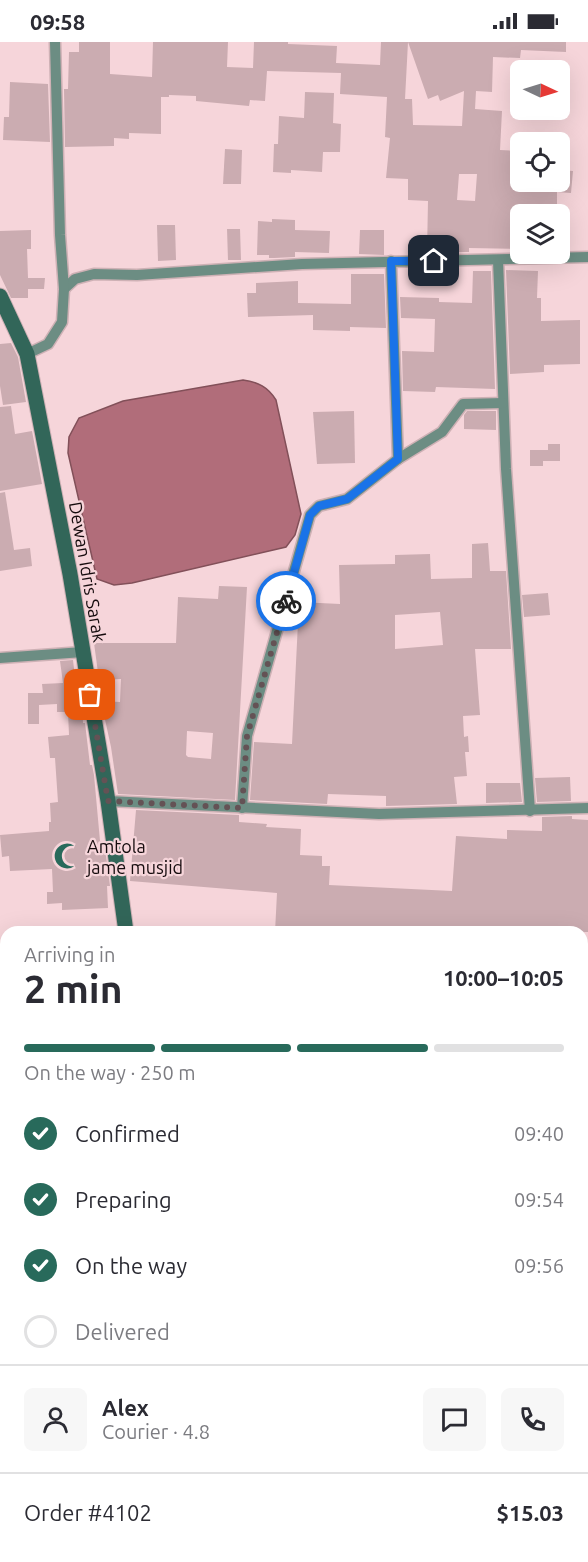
<!DOCTYPE html>
<html lang="en">
<head>
<meta charset="utf-8">
<style>
	:root { --surface:#fff; --page:#f7f7f7; --text:#2b2b33; --muted:#7c7c81; --line:#e1e1e2; --accent:#286a5b }
	body { margin:0; font-family:Ubuntu,sans-serif; background:var(--page); color:var(--text); height:100vh; display:flex; flex-direction:column; font-size:22px; white-space:nowrap }
	* { box-sizing:border-box; margin:0 }
	p { font-size:20px; color:var(--muted) }
	.icon { flex:none; width:33px; height:33px; fill:none; stroke:currentColor; stroke-width:2; stroke-linecap:round; stroke-linejoin:round }
	.map { position:relative; flex:1; overflow:hidden }
	.side { position:absolute; left:0px; top:884px; width:588px; height:638px; display:flex; flex-direction:column; background:var(--surface); border-radius:18px 18px 0 0; box-shadow:0 6px 24px #0002 }
	.side>* { flex:none }
	.needle { width:39px; rotate:94deg }
	.tools { position:absolute; left:510px; top:18px; display:grid; gap:12px }
	.tools a { display:grid; place-items:center; width:60px; height:60px; border-radius:9px; background:var(--surface); box-shadow:0 6px 24px #0002; font-size:30px }
	.pin { position:absolute; display:grid; place-items:center; width:51px; height:51px; color:#fff; margin:-26px; border-radius:12px; box-shadow:0 3px 9px #0006 }
	.courier { position:absolute; display:grid; place-items:center; width:60px; height:60px; margin:-30px; border:4px solid #1a73e8; border-radius:50%; background:#fff; color:#222; box-shadow:0 2px 8px #0007 }
	.summary em { font-style:normal; font-weight:700 }
	.summary div { display:flex; flex-direction:column-reverse }
	.summary { display:flex; align-items:center; justify-content:space-between; height:102px; padding:0 24px }
	h1 { font-size:39px; font-weight:700; line-height:45px }
	.bar { display:grid; grid-template-columns:repeat(4,1fr); gap:9px 6px; align-content:center; height:72px; padding:0 24px }
	.bar i { height:8px; border-radius:4px; background:var(--line) }
	.bar .selected { background:var(--accent) }
	.bar p { grid-column:span 4 }
	.line { display:flex; align-items:center; gap:15px; padding:0 24px; border-top:2px solid var(--line) }
	.line div { flex:1 }
	.round { display:grid; place-items:center; flex:none; width:63px; height:63px; border-radius:9px; background:var(--page) }
	ol { padding:0 24px; list-style:none }
	li { display:flex; align-items:center; gap:18px; height:66px }
	li p { margin-inline-start:auto }
	li .icon { padding:6px; border-radius:50%; background:var(--accent); color:#fff; stroke-width:4 }
	li:last-child { color:var(--muted) }
	li i { width:33px; height:33px; border:3px solid var(--line); border-radius:50% }
	.status { display:flex; justify-content:space-between; align-items:center; height:42px; padding:0 30px; background:var(--surface); direction:ltr }
	.status svg { height:16px; fill:currentColor }
	.map>svg:first-child { display:block }
</style>
</head>
<body>
<div class="status"><b>09:58</b><svg viewBox="0 0 49 12"><path d="M0 12V9h3v3zM5 12V6h3v6zM10 12V3h3v9zM15 12V0h3v12zM26 1h20v11H26zM47 4h2v5h-2z"/></svg></div>
<div class="map">
<svg width="588" height="1520" viewBox="0 0 588 1520">
	<rect width="100%" height="100%" fill="#f6d5da"/>
	<path fill="#b16d7a" stroke="#825059" stroke-width="1.5" d="M243 338C258 340 268 345 276 358L301 472 295 493 286 505 132 541 114 543 97 537 68 411 69 395 79 376 123 359Z"/>
	<g fill="#cbacb1" fill-rule="evenodd">
		<path d="M79 0H110V32L152 35 153 0H228L227 25 253 26 254 0H288V2L337 4 336 21 380 23 381 0H408L405 57H412L413 83 462 84 464 49 440 59 438 53 428 57 408 0H566V10L521 8 520 16 493 15 492 50 476 49 475 67 502 69 500 108 520 109V140H561V128L573 129 571 151 557 150V172H520V207L469 206V210H427L428 159 408 158V137L386 136 390 96 385 95 387 55 340 52 341 31 267 29 265 59 250 58 249 64 196 59V54L169 53V55H161V92L129 91V97L114 96V104L65 105 64 47H68L69 10H79ZM459 132H477L475 159 457 158Z"/>
		<polygon points="10,40 48,42 50,100 3,98 4,75 9,75"/>
		<polygon points="305,50 334,51 333,81 341,82 340,110 323,110 322,130 291,128 291,131 273,130 274,102 278,102 279,74 304,76"/>
		<polygon points="225,107 242,108 241,142 223,142"/>
		<polygon points="272,177 295,178 295,188 330,189 329,211 295,210 295,215 274,216 269,216 269,213 257,213 258,179 272,180"/>
		<polygon points="157,183 175,183 176,218 158,219"/>
		<polygon points="227,187 240,187 241,218 228,218"/>
		<polygon points="31,188 31,207 27,207 28,236 45,236 44,247 28,247 28,256 11,256 0,233 0,189"/>
		<polygon points="360,188 384,188 384,213 359,212"/>
		<polygon points="506,228 538,229 537,256 541,256 541,279 580,278 580,322 544,323 544,330 510,332"/>
		<polygon points="473,229 491,229 495,347 436,345 435,350 403,349 402,309 434,310 435,277 401,276 400,255 439,256 439,260 472,261"/>
		<polygon points="351,232 384,232 386,286 350,285 350,289 313,288 313,273 248,275 247,251 256,251 256,241 298,239 298,261 351,262"/>
		<polygon points="11,301 18,315 26,360 3,363 0,344 0,302"/>
		<polygon points="11,364 15,392 32,389 42,442 0,449 0,365"/>
		<polygon points="354,369 355,421 317,422 313,370"/>
		<polygon points="467,369 496,369 496,388 464,387 464,373"/>
		<polygon points="548,402 560,402 560,419 543,419 543,424 530,424 530,408 548,408"/>
		<polygon points="5,450 14,508 30,506 32,524 0,529 0,451"/>
		<path d="M488 501 490 529H506L511 607H475L480 673 463 674 464 695 468 694 469 710H465L467 734 454 735 457 762 386 764V754L328 752 327 762 250 758 254 700 292 702 299 560 340 562 339 523 395 522V513L430 512 431 537 472 536V502ZM440 570 443 603 395 607V573Z"/>
		<path d="M219 544 247 545 235 758 118 752 111 705 101 659 120 660 121 637 99 638 94 601H176L178 555 218 557ZM187 689 213 691 211 717 188 715 186 713Z"/>
		<polygon points="548,551 550,573 524,575 522,553"/>
		<polygon points="73,618 78,662 82,662 83,681 85,681 90,723 92,723 94,733 100,799 104,799 110,844 107,844 108,866 62,868 62,861 47,862 47,850 53,850 52,827 10,829 9,814 2,815 0,793 49,789 49,780 51,780 50,761 58,760 55,716 50,716 48,695 69,693 68,670 57,670 57,662 39,663 39,682 28,682 28,651 43,651 42,642 63,641 60,619"/>
		<polygon points="570,735 571,759 537,760 535,736"/>
		<polygon points="486,741 520,741 522,760 486,761"/>
		<polygon points="136,768 239,773 239,780 267,782 266,785 301,787 300,813 322,814 322,824 330,824 329,843 452,849 456,794 507,797 507,788 542,789 542,775 572,774 572,777 588,778 588,890 275,890 277,851 130,839"/>
	</g>
	<g fill="none" stroke-linecap="round" stroke-linejoin="round">
		<g stroke="#ceb1b5" stroke-width="13">
			<g id="street">
				<polyline points="498,218 506,427 530,769"/>
				<polyline points="391,219 398,417"/>
				<polyline points="64,247 75,237 94,232 137,233 302,222 588,215"/>
				<polyline points="27,312 48,302 62,280 64,247 60,193 55,0"/>
				<polyline points="0,616 83,610"/>
				<polyline points="108,759 379,772 588,766"/>
				<polyline points="242,766 247,694 310,473 319,464 347,457 398,417 442,390 463,362 503,361"/>
				<polyline points="582,1024 588,1024"/>
				<polyline points="0,1027 6,1028"/>
				<polyline points="582,1146 584,1124 588,1119"/>
				<polyline points="0,1182 6,1184"/>
				<polyline points="582,1188 588,1189"/>
				<polyline points="582,1340 588,1340"/>
				<polyline points="379,1515 468,1520"/>
				<polyline points="570,1520 570,1515"/>
			</g>
		</g>
		<g stroke="#ceb1b5" stroke-width="17">
			<g id="secondary">
				<polyline points="0,254 27,312 70,532 108,759 126,890"/>
				<polyline points="229,1515 230,1520"/>
			</g>
		</g>
		<use href="#street" stroke="#6c8d83" stroke-width="10"/>
		<use href="#secondary" stroke="#326659" stroke-width="15"/>
	</g>
	<g fill="none" stroke-linecap="round" stroke-linejoin="round">
		<polyline stroke="#645255" stroke-width="6" stroke-dasharray="0 10.8" points="90,653 108,759 242,766 247,694 286,559"/>
		<polyline stroke="#1a73e8" stroke-width="8" points="286,559 310,473 319,464 347,457 398,417 391,219 434,219"/>
	</g>
	<defs>
		<g id="mosque-bare" transform="scale(2.07)"><path d="M3.5-4.9A6 6 0 1 0 3.5 4.9A5 5 0 1 1 3.5-4.9Z" fill="#286a5b" stroke="#f6d5da" stroke-width="2.5" paint-order="stroke"/></g>
	</defs>
	<g fill-rule="evenodd">
		<use href="#mosque-bare" x="67" y="814"/>
	</g>
	<g text-anchor="middle" dominant-baseline="central" stroke-width="4.5" stroke-linejoin="round" paint-order="stroke">
		<g font-size="18" fill="#150b0d" stroke="#f6d5da">
			<text transform="translate(88 530) rotate(80)">Dewan Idris Sarak</text>
		</g>
		<g font-size="18" fill="#150b0d" stroke="#f6d5da" text-anchor="start">
			<text x="87" y="804">Amtola<tspan x="87" dy="21">jame musjid</tspan></text>
		</g>
	</g>
</svg>
<div class="tools">
<a><svg class="needle" viewBox="-14 -14 28 28"><path d="M0-13l5 13h-10z" fill="#e53935"/><path d="M0 13l5-13h-10z" fill="#7c7c81"/></svg></a>
<a><svg class="icon" aria-label="locate" viewBox="0 0 24 24"><circle cx="12" cy="12" r="6"/><path d="M12 2v4M12 18v4M2 12h4M18 12h4"/></svg></a>
<a><svg class="icon" aria-label="layers" viewBox="0 0 24 24"><path d="M12 4l9 5-9 5-9-5zM3 14l9 5 9-5"/></svg></a>
</div>
<div class="pin" style="left:90px;top:653px;background:#ea580c"><svg class="icon" aria-label="bag" viewBox="0 0 24 24"><path d="M5 8h14l-1 12H6zM9 8a3 3 0 0 1 6 0"/></svg></div>
<div class="pin" style="left:434px;top:219px;background:#1f2937"><svg class="icon" aria-label="home" viewBox="0 0 24 24"><path d="M3 11l9-7 9 7M6 9v11h12V9"/></svg></div>
<div class="courier" style="left:286px;top:559px"><svg class="icon" aria-label="bike" viewBox="0 0 24 24"><circle cx="6" cy="16" r="4"/><circle cx="18" cy="16" r="4"/><path d="M6 16l4-8h5l3 8M10 8l3 8H6M13 5h3"/></svg></div>
<section class="side">
<div class="summary"><div><h1>2 min</h1><p>Arriving in</p></div><em>10:00–10:05</em></div>
<div class="bar"><i class="selected"></i><i class="selected"></i><i class="selected"></i><i></i><p>On the way · 250 m</p></div>
<ol>
<li><svg class="icon" aria-label="check" viewBox="0 0 24 24"><path d="M5 12l5 5 9-10"/></svg>Confirmed<p>09:40</p></li>
<li><svg class="icon" aria-label="check" viewBox="0 0 24 24"><path d="M5 12l5 5 9-10"/></svg>Preparing<p>09:54</p></li>
<li><svg class="icon" aria-label="check" viewBox="0 0 24 24"><path d="M5 12l5 5 9-10"/></svg>On the way<p>09:56</p></li>
<li><i></i>Delivered</li>
</ol>
<div class="line" style="height:108px"><a class="round"><svg class="icon" aria-label="person" viewBox="0 0 24 24"><circle cx="12" cy="8" r="4"/><path d="M4 21q1-7 8-7t8 7"/></svg></a><div><b>Alex</b><p>Courier · 4.8</p></div><a class="round"><svg class="icon" aria-label="chat" viewBox="0 0 24 24"><path d="M4 5h16v11H9l-5 4z"/></svg></a><a class="round"><svg class="icon" aria-label="phone" viewBox="0 0 24 24"><path d="M5 4h4l2 5-3 2q2 4 5 5l2-3 5 2v4C11 20 4 13 5 4z"/></svg></a></div>
<div class="line" style="height:78px"><div>Order #4102</div><b>$15.03</b></div>
</section>
</div>
</body>
</html>
